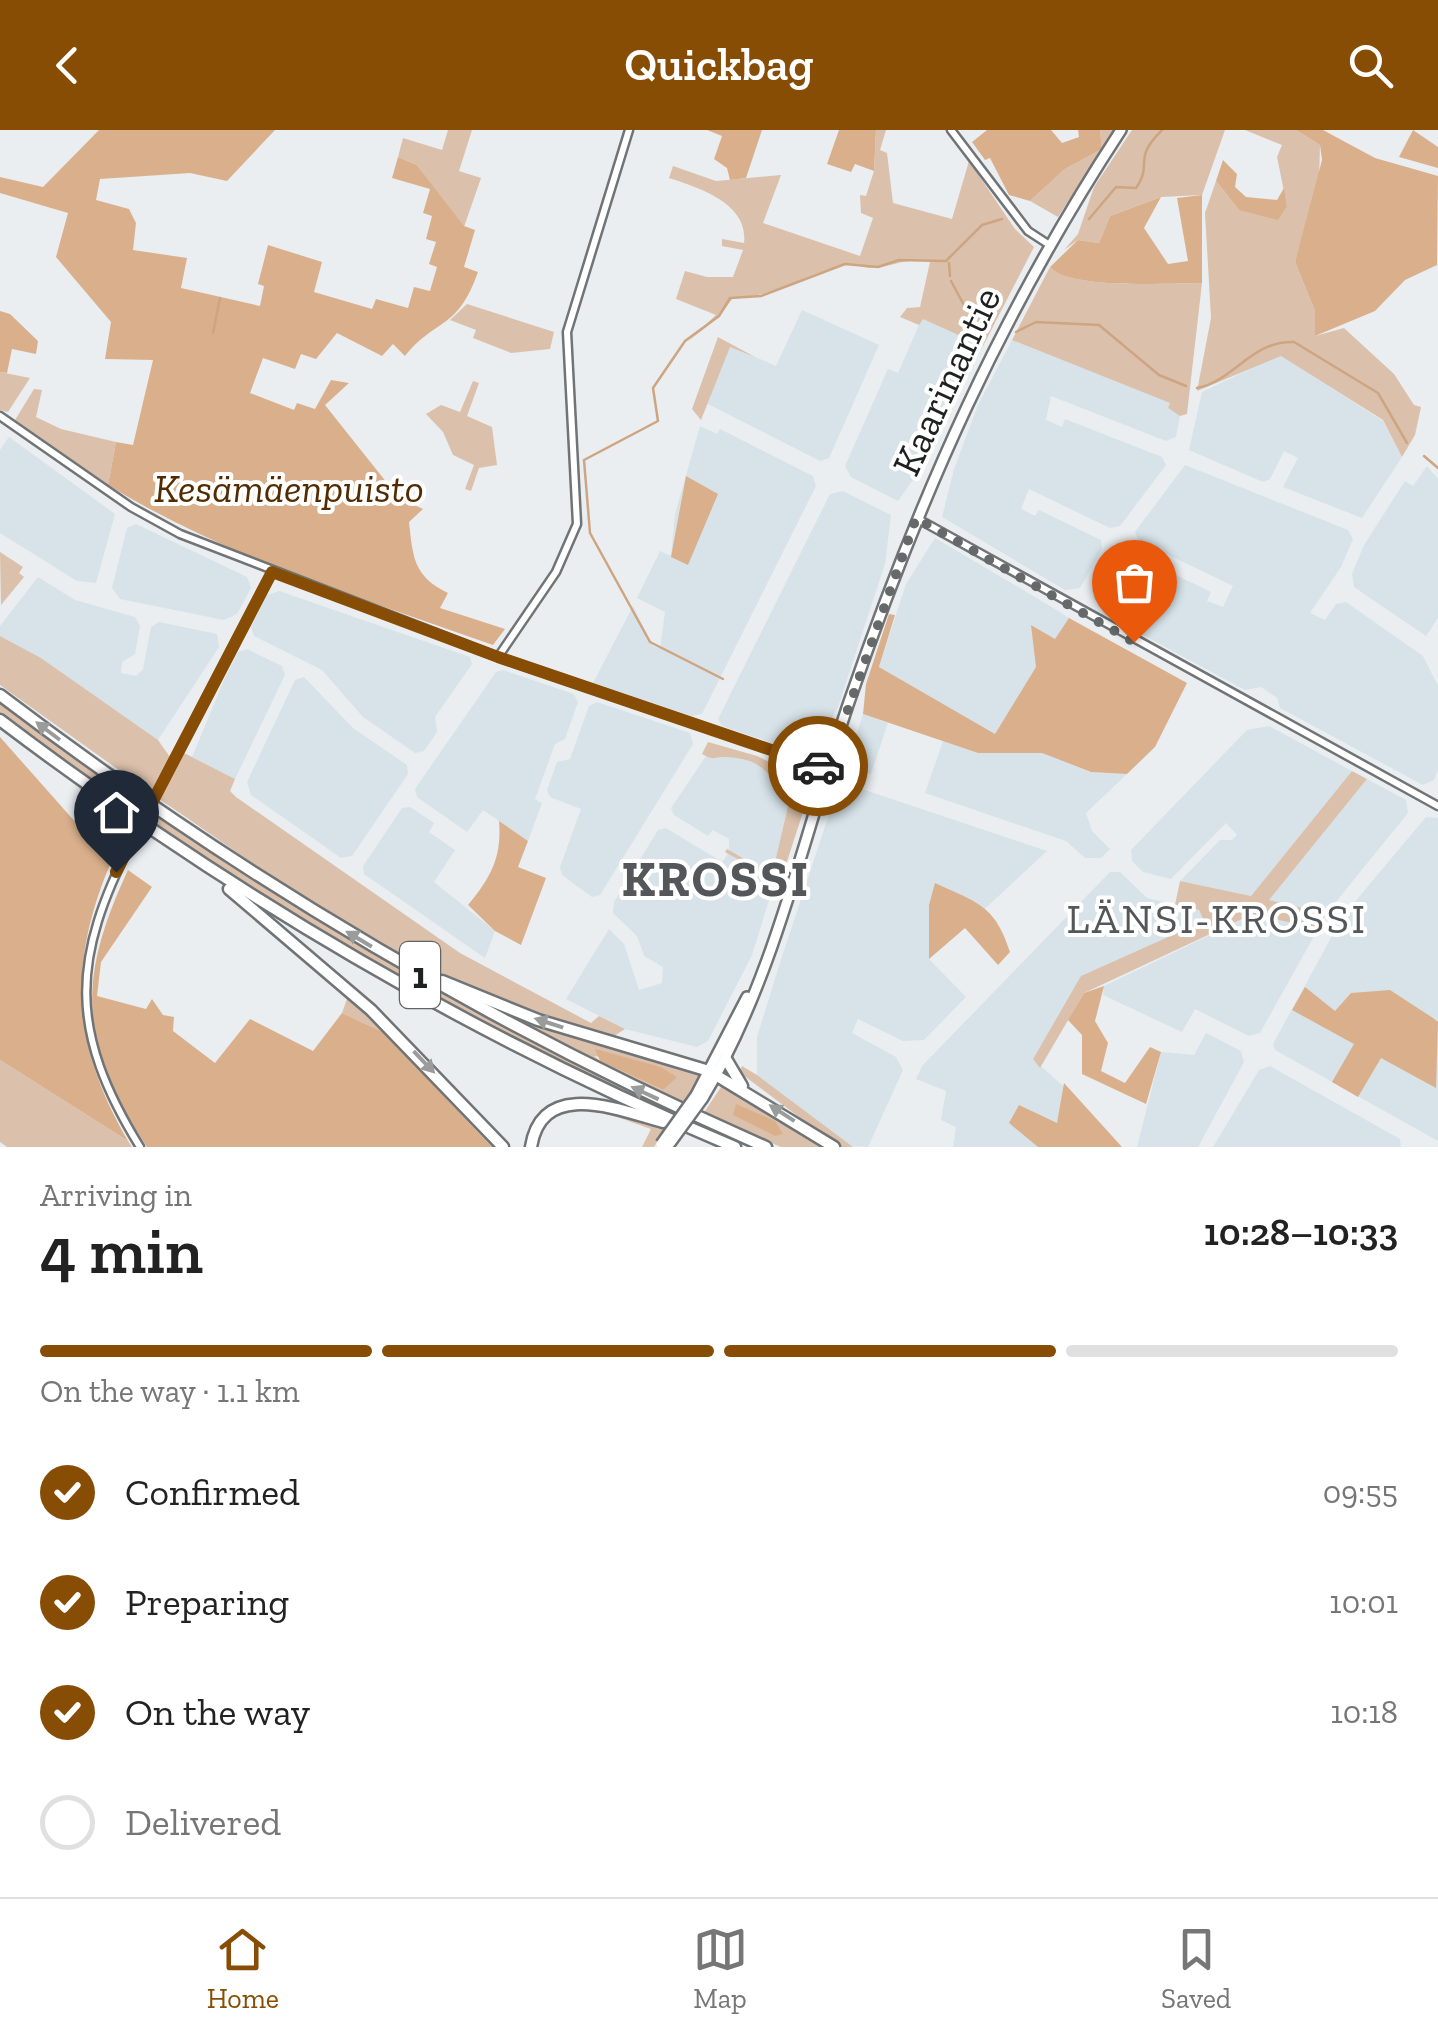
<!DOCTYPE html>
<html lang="en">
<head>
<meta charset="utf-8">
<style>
	:root { --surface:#fff; --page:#f2f2f2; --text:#222; --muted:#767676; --line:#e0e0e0; --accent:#884d05 }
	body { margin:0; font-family:"Zilla Slab",serif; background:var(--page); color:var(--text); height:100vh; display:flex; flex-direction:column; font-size:38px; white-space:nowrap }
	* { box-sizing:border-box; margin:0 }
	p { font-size:32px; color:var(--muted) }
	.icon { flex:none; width:55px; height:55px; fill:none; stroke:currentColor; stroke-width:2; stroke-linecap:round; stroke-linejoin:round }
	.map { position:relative; height:1017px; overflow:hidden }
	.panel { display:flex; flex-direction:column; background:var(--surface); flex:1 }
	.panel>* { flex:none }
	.pin { position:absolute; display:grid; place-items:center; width:85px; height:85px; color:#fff; margin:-102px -42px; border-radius:50% 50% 50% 0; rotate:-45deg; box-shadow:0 0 10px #0007 }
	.pin .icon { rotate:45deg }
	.courier { position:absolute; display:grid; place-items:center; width:100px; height:100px; margin:-50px; border:8px solid #884d05; border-radius:50%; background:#fff; color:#222; box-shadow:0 2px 12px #0007 }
	.headline em { font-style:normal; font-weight:600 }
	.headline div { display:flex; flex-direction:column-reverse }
	.headline { display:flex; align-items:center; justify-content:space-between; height:170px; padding:0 40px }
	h1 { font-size:65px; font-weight:600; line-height:75px }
	.bar { display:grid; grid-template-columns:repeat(4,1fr); gap:15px 10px; align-content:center; height:120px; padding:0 40px }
	.bar i { height:12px; border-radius:8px; background:var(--line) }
	.bar .on { background:var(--accent) }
	.bar p { grid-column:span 4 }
	ol { padding:0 40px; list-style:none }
	li { display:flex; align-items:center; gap:30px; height:110px }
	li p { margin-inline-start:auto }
	li .icon { padding:10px; border-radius:50%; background:var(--accent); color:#fff; stroke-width:4 }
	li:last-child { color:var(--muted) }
	li i { width:55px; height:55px; border:5px solid var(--line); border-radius:50% }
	header { display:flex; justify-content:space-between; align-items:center; height:130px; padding:0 40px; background:var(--accent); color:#fff; font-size:45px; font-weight:600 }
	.tab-bar { display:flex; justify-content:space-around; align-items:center; height:140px; border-top:2px solid var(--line); background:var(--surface); font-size:28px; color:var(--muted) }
	.tab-bar a { display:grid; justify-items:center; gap:5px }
	.tab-bar .on { color:var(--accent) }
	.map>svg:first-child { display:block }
</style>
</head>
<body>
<header><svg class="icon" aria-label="back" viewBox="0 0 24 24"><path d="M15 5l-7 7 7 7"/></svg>Quickbag<svg class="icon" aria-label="search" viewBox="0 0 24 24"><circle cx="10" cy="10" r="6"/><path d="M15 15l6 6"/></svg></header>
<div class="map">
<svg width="1438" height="1017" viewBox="0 0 1438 1017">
	<rect width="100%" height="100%" fill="#eaeef0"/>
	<g fill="#d7e3e9">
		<polygon points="802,180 879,215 829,328 820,331 704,272 730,216 776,236"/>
		<polygon points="922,188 983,216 929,327 898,371 851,347 845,336 888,239 898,243"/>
		<polygon points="1012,210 1171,273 1168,278 1180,286 1176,307 1166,311 1051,266 1046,290 1062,297 1065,289 1162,327 1166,335 1120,396 1110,398 1029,359 1021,379 1035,386 1039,380 1101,410 1102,419 1080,458 1065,460 942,387 954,339 978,275"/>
		<polygon points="1280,225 1383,291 1402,327 1362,388 1283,357 1298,328 1284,321 1270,349 1263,352 1189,320 1202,262"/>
		<polygon points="700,296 717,304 720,299 813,346 816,356 702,584 691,586 593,553 633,476 653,516 660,518 665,482 637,468 660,421 671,426 675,384"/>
		<polygon points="9,307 115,384 96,453 77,451 0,403 0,320"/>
		<polygon points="1185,335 1348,400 1353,409 1341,437 1310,483 1325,490 1336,474 1346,472 1423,526 1438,556 1438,640 1434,650 1423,655 1280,578 1277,568 1261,557 1245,560 1104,484 1093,467 1118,425 1128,422 1211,462 1207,471 1223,477 1233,456 1138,410 1135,402"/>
		<polygon points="1427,336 1438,349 1438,488 1426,506 1354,457 1352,444 1364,415 1405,351 1413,356"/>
		<polygon points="843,361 891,385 885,434 838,577 810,626 722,596 718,589 830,364"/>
		<polygon points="136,394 247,447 251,458 237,484 224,490 120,469 112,458 127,398"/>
		<polygon points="935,408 1040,470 1125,522 995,605 879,537 906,454"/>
		<polygon points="38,447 75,470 135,487 140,496 135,524 122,532 121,543 136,546 143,539 151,497 159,492 217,504 219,517 158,610 41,528 0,506 0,496"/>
		<polygon points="279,461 470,527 472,534 435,587 437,602 424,621 415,623 363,587 322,540 254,506 251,497 267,465"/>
		<polygon points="247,519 282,536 285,545 235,649 192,627 224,550 238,522"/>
		<polygon points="503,540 574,564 578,572 565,609 555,614 535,669 542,673 528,711 483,680 467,702 417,667 415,659 496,542"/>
		<polygon points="304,547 353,598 407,635 408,644 352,726 341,728 251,665 247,652 295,550"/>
		<polygon points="597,572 690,603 693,614 600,765 592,767 562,745 560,737 581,679 550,667 547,660 557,632 570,629 589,576"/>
		<polygon points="863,584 888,593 871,644 853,639 854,613"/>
		<polygon points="1269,596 1352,641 1251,766 1180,751 1220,710 1232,710 1237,705 1226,693 1171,749 1143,742 1132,731 1131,720 1247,600"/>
		<polygon points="943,611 978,623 1042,623 1090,642 1127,644 1086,683 1092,701 1110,719 1101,728 1085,728 1066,711 925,663"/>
		<polygon points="714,614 800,643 800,649 789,706 752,825 708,911 697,917 625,899 566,869 609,799 624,814 639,860 662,853 663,837 644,826 637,806 613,783 614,772 658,700 666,698 722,732 729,722 729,709 713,700 708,706 674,685 671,678"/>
		<polygon points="1367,649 1406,670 1408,683 1326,784 1268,771"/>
		<polygon points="850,655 1047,721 976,787 930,769 929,829 966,867 924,910 903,911 858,889 852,903 896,927 903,940 868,1017 851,1016 757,945 757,907 778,839 832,675"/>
		<polygon points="410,677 434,693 429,702 455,720 434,752 495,801 485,828 364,744 363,736 402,678"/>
		<polygon points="1426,687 1438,688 1438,1011 1275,920 1273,914 1343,786"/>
		<polygon points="1110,742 1120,742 1147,768 1199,780 1204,791 1081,847 1033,929 1084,975 1060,1017 953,1017 956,997 941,990 946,961 916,949 922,936"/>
		<polygon points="1254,784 1318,799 1260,903 1249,906 1195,879 1182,902 1103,865 1104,856"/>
		<polygon points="1206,903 1241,921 1244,932 1198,1017 1137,1017 1161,922 1194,925"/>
		<polygon points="1270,936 1400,1009 1401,1017 1213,1017 1259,940"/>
	</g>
	<g fill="#dbc1ab" fill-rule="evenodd">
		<polygon points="448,0 472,0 459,41 481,48 464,97 417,35 398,27 403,8 442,20"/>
		<path d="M876 0H886L880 20 887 23 893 73 952 89 969 31 1015 99 1034 117 983 216 923 189 919 195 900 187 907 178 920 177 930 132C910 127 895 135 875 138 864 139 855 133 844 135 804 144 774 168 733 168L719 187 687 212 716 185 676 169 685 141 707 147H733L743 120 722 116V109L744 113C749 74 700 58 669 48L673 36 716 51 781 45 763 93 860 126 873 88 861 83 860 65 866 66 874 41Z"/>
		<polygon points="1100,0 1114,0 1058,87 1030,71 1065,39 1102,19"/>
		<polygon points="1132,0 1225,0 1202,65 1161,67 1110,86 1099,113 1078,110 1064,120 1078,104 1094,57"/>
		<polygon points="1245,0 1296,0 1320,15 1319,53 1295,132 1315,181 1315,206 1344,198 1394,244 1414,275 1421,277 1415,305 1402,327 1383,290 1281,226 1197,261 1211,188 1205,83 1216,51 1239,80 1287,76 1277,27 1282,15"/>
		<path d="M1050 137C1070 160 1170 153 1202 153L1187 284 1180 286 1168 278 1170 273 1012 210Z"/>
		<polygon points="467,174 554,202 550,219 511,223 473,208 476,200 450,190"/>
		<polygon points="718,207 755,227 730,217 701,290 692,279"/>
		<polygon points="0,242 30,248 8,282 0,280"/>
		<polygon points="473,251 479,253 467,286 492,297 497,335 479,338 471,361 465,359 474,335 453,325 443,302 426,284 441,275 460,282"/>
		<polygon points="34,259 42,260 36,287 61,299 116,312 108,355 15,290"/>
		<polygon points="0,422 23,437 19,443 24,447 1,475"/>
		<polygon points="0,506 41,528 158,610 170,627 151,663 0,555"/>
		<path d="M0 571C212 733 438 865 676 984L674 987C550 928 426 867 308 798 201 735 98 660 0 585Z"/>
		<path d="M708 612 757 626 805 649 804 679 780 753 725 722 727 719 772 745 790 668C766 643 764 629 725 627 713 627 714 631 702 624Z"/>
		<path d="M182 622 235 649 230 661 236 667 460 823 591 893 599 886 625 899 611 908C572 897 533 885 494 870 374 823 266 741 159 669Z"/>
		<polygon points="1352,641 1367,649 1269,770 1326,784 1318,799 1253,784 1084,863 1040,938 1033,929 1081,846 1204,791 1199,780 1175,775 1180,751 1251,766"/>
		<polygon points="348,866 497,1017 492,1017 383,902 342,883"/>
		<path d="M479 872 702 944 683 974ZM594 926 661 937 663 960 600 931Z"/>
		<polygon points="0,930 128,1011 132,1017 7,1017 0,1012"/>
		<polygon points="742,936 757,945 853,1017 839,1017 739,942"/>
		<polygon points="725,951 829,1017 781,1017 703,984"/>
		<path d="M577 977 626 984 665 999 654 1017H642L651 999C624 990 576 967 550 992 542 999 541 1012 535 1017L546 988Z"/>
	</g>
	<g fill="#dab08c">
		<path d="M99 0H275L227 51 190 43 100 49 96 70 129 79 136 93 133 120 187 128 181 158 260 176 264 156 258 154 268 115 322 132 314 162 372 179 376 169 408 178 414 157 430 161 437 137 429 134 436 112 426 109 432 86 423 83 430 59 392 48 398 27 417 35 464 96 475 100 464 137 478 142C457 201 437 187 405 226L393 214 382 226 337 203 316 229 301 224 295 239 263 228 250 263 294 280 297 273 315 279 331 250 349 253 325 275 399 368 423 379 409 392C413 427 413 446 448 463L440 478 505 499 493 515C362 468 227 428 108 355L116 312 133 315 153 230 105 229 111 192 56 127 68 83 0 63V47L43 57Z"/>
		<polygon points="707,0 762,0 746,48 730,50 727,38 714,29 722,6"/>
		<polygon points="839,0 876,0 874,41 855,34 851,42 827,34"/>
		<polygon points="987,0 1051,0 1062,13 1079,7 1078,0 1100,0 1102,19 1065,39 1030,71 1009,65 990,28 985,30 972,12"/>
		<polygon points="1296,0 1323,0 1375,28 1438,46 1437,135 1405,150 1375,181 1315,206 1315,181 1295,132 1322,30 1320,15"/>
		<polygon points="1413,0 1438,17 1438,38 1399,27"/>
		<polygon points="1223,30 1237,44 1235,57 1246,67 1277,70 1284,58 1287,76 1278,90 1239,80 1216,51"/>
		<path d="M1202 65V153C1170 153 1069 160 1050 137L1078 110 1099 113 1110 86 1161 67 1144 98 1168 134 1188 131 1177 68Z"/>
		<polygon points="0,181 10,184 38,211 36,224 12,219 7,243 0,242"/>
		<polygon points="686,346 718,364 688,435 671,427"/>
		<polygon points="889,484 895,485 879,537 995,604 1036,537 1031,495 1055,509 1069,488 1187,553 1155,617 1127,644 1091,642 1042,623 978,623 863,584 866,554"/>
		<path d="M0 607 85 703 114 725C68 830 70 911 128 1011L0 930Z"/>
		<path d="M499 691 528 711 518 737 546 748 521 815 495 801 468 775C491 747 502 727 499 691Z"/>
		<path d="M128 740 152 757 101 832 97 866 146 879 152 869 163 885 174 887 173 901 215 933 250 889 313 921 342 883 383 902 492 1017H147C79 913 76 852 128 740Z"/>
		<path d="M935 753C978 773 995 775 1010 822L998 835 965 798 929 829V775Z"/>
		<polygon points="1104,856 1095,891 1108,913 1101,941 1125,953 1150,917 1161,922 1146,974 1082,944 1082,905 1068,890 1084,863"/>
		<polygon points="1305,857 1335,881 1351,863 1390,860 1433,888 1438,892 1436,958 1381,928 1358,967 1332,952 1354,914 1292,880"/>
		<polygon points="595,919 661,937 677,947 663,960 600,931"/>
		<polygon points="1064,953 1122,1017 1038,1017 1009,993 1019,975 1057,993"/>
		<polygon points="736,974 775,991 783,1004 775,1006 733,985"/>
	</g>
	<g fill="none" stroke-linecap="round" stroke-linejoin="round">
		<g stroke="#cea581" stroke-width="2.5">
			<path d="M1089 89 1116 57 1136 58C1154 32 1131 31 1162 0"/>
			<polyline points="949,133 950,146"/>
			<polyline points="951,151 965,177 993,193"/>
			<polyline points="1016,202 1036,192 1099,195 1159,245 1186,256"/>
			<polyline points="213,203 220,168"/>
			<path d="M1197 258C1234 251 1252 210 1294 212L1378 263 1407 313"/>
			<polyline points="1424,326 1438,338"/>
			<polyline points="723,549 650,512 590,403 584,330 658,291 653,258 685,211 719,186 730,168 761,166 845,134 878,137 899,130 946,131 982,95 1002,89"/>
		</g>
		<g stroke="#707476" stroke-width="11">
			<g id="minor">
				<polyline points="951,0 1028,101 1048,114"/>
				<polyline points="0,286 131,377 180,404 498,527 827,639"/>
				<polyline points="918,389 1438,676"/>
				<polyline points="498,527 556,442 577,394 567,202 629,0"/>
				<polyline points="158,661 272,442"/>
				<path d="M133 709C71 829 68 900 140 1017"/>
			</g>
		</g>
		<g stroke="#707476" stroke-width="14">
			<g id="major">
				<polyline points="696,965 747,867"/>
				<path d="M703 968C775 848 804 704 849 572 921 364 1000 185 1121 0"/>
			</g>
		</g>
		<g stroke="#707476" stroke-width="15">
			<g id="highway">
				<path d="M0 565C238 746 492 897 766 1017"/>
				<path d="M0 590C228 763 470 906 735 1017"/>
				<polyline points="229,759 371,880 503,1017"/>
				<polyline points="442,851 538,890 709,941 834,1017"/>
				<polyline points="726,929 742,956"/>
				<path d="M531 1017C542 948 619 980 663 992"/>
			</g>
		</g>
		<use href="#minor" stroke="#fff" stroke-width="6"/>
		<use href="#major" stroke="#fff" stroke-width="9"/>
		<use href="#highway" stroke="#fff" stroke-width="10"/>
		<g stroke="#707476" stroke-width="11" stroke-linecap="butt">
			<polyline id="minor-bridge" points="133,709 158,661"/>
		</g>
		<g stroke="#707476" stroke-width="14" stroke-linecap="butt">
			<g id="major-bridge">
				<polyline points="661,1014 696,965"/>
				<polyline points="668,1016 703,968"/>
			</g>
		</g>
		<use href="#minor-bridge" stroke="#fff" stroke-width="6"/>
		<use href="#major-bridge" stroke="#fff" stroke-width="9"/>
	</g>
	<defs><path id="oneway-solid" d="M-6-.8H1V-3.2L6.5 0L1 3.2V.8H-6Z" transform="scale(2.5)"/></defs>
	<g fill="#9a9b9b">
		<use href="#oneway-solid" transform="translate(48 601) rotate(-143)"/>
		<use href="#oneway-solid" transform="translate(359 809) rotate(-149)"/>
		<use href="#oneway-solid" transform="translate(549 893) rotate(-162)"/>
		<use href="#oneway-solid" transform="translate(424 932) rotate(46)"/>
		<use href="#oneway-solid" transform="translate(645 963) rotate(-155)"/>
		<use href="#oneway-solid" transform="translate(782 983) rotate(-147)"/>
	</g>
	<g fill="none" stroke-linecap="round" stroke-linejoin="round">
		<polyline stroke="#666969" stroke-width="10" stroke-dasharray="0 18" points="818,636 827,639 916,388 1134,512"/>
		<polyline stroke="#884d05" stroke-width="12" points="116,742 272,442 498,527 818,636"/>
	</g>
	<g text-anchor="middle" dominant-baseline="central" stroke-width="8" stroke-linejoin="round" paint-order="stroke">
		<rect fill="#fff" stroke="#626464" stroke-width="2.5" x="400" y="812" width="40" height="66" rx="8"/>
		<g font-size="38" font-weight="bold" fill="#1f2121">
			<text x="420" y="845">1</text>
		</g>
		<g font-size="40" fill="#1f2121" stroke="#fff">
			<text transform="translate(946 251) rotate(-65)">Kaarinantie</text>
		</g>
		<g font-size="40" font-style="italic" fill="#522b00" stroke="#fff">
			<text x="289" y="358">Kesämäenpuisto</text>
		</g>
		<g font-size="42" letter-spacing="2.5" fill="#545759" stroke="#fff">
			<text x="1217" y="788">LÄNSI-KROSSI</text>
		</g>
		<g font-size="50" font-weight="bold" letter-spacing="2.5" fill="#545759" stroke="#fff">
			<text x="716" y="749">KROSSI</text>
		</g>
	</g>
</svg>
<div class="pin" style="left:1134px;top:512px;background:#ea580c"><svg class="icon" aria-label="bag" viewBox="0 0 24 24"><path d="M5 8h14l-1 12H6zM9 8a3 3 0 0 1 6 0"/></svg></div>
<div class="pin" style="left:116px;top:742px;background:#1f2937"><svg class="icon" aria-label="home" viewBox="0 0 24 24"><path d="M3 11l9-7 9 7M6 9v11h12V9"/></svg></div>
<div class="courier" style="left:818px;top:636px"><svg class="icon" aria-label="car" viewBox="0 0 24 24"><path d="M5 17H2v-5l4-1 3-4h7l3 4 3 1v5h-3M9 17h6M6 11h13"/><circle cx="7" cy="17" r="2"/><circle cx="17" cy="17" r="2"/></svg></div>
</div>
<section class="panel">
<div class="headline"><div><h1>4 min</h1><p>Arriving in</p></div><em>10:28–10:33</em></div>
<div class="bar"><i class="on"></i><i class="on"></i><i class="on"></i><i></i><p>On the way · 1.1 km</p></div>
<ol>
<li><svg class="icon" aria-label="check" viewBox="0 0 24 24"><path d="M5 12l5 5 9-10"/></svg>Confirmed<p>09:55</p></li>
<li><svg class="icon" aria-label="check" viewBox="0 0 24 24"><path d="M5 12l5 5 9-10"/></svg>Preparing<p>10:01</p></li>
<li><svg class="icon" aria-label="check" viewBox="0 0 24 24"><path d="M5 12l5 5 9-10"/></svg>On the way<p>10:18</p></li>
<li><i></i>Delivered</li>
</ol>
</section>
<nav class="tab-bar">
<a class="on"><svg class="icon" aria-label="home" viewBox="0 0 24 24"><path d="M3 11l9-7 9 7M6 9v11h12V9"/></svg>Home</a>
<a><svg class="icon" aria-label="map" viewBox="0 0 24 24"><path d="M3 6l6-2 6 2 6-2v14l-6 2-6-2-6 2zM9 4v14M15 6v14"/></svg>Map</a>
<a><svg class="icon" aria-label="saved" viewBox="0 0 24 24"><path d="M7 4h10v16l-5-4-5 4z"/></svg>Saved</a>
</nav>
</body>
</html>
